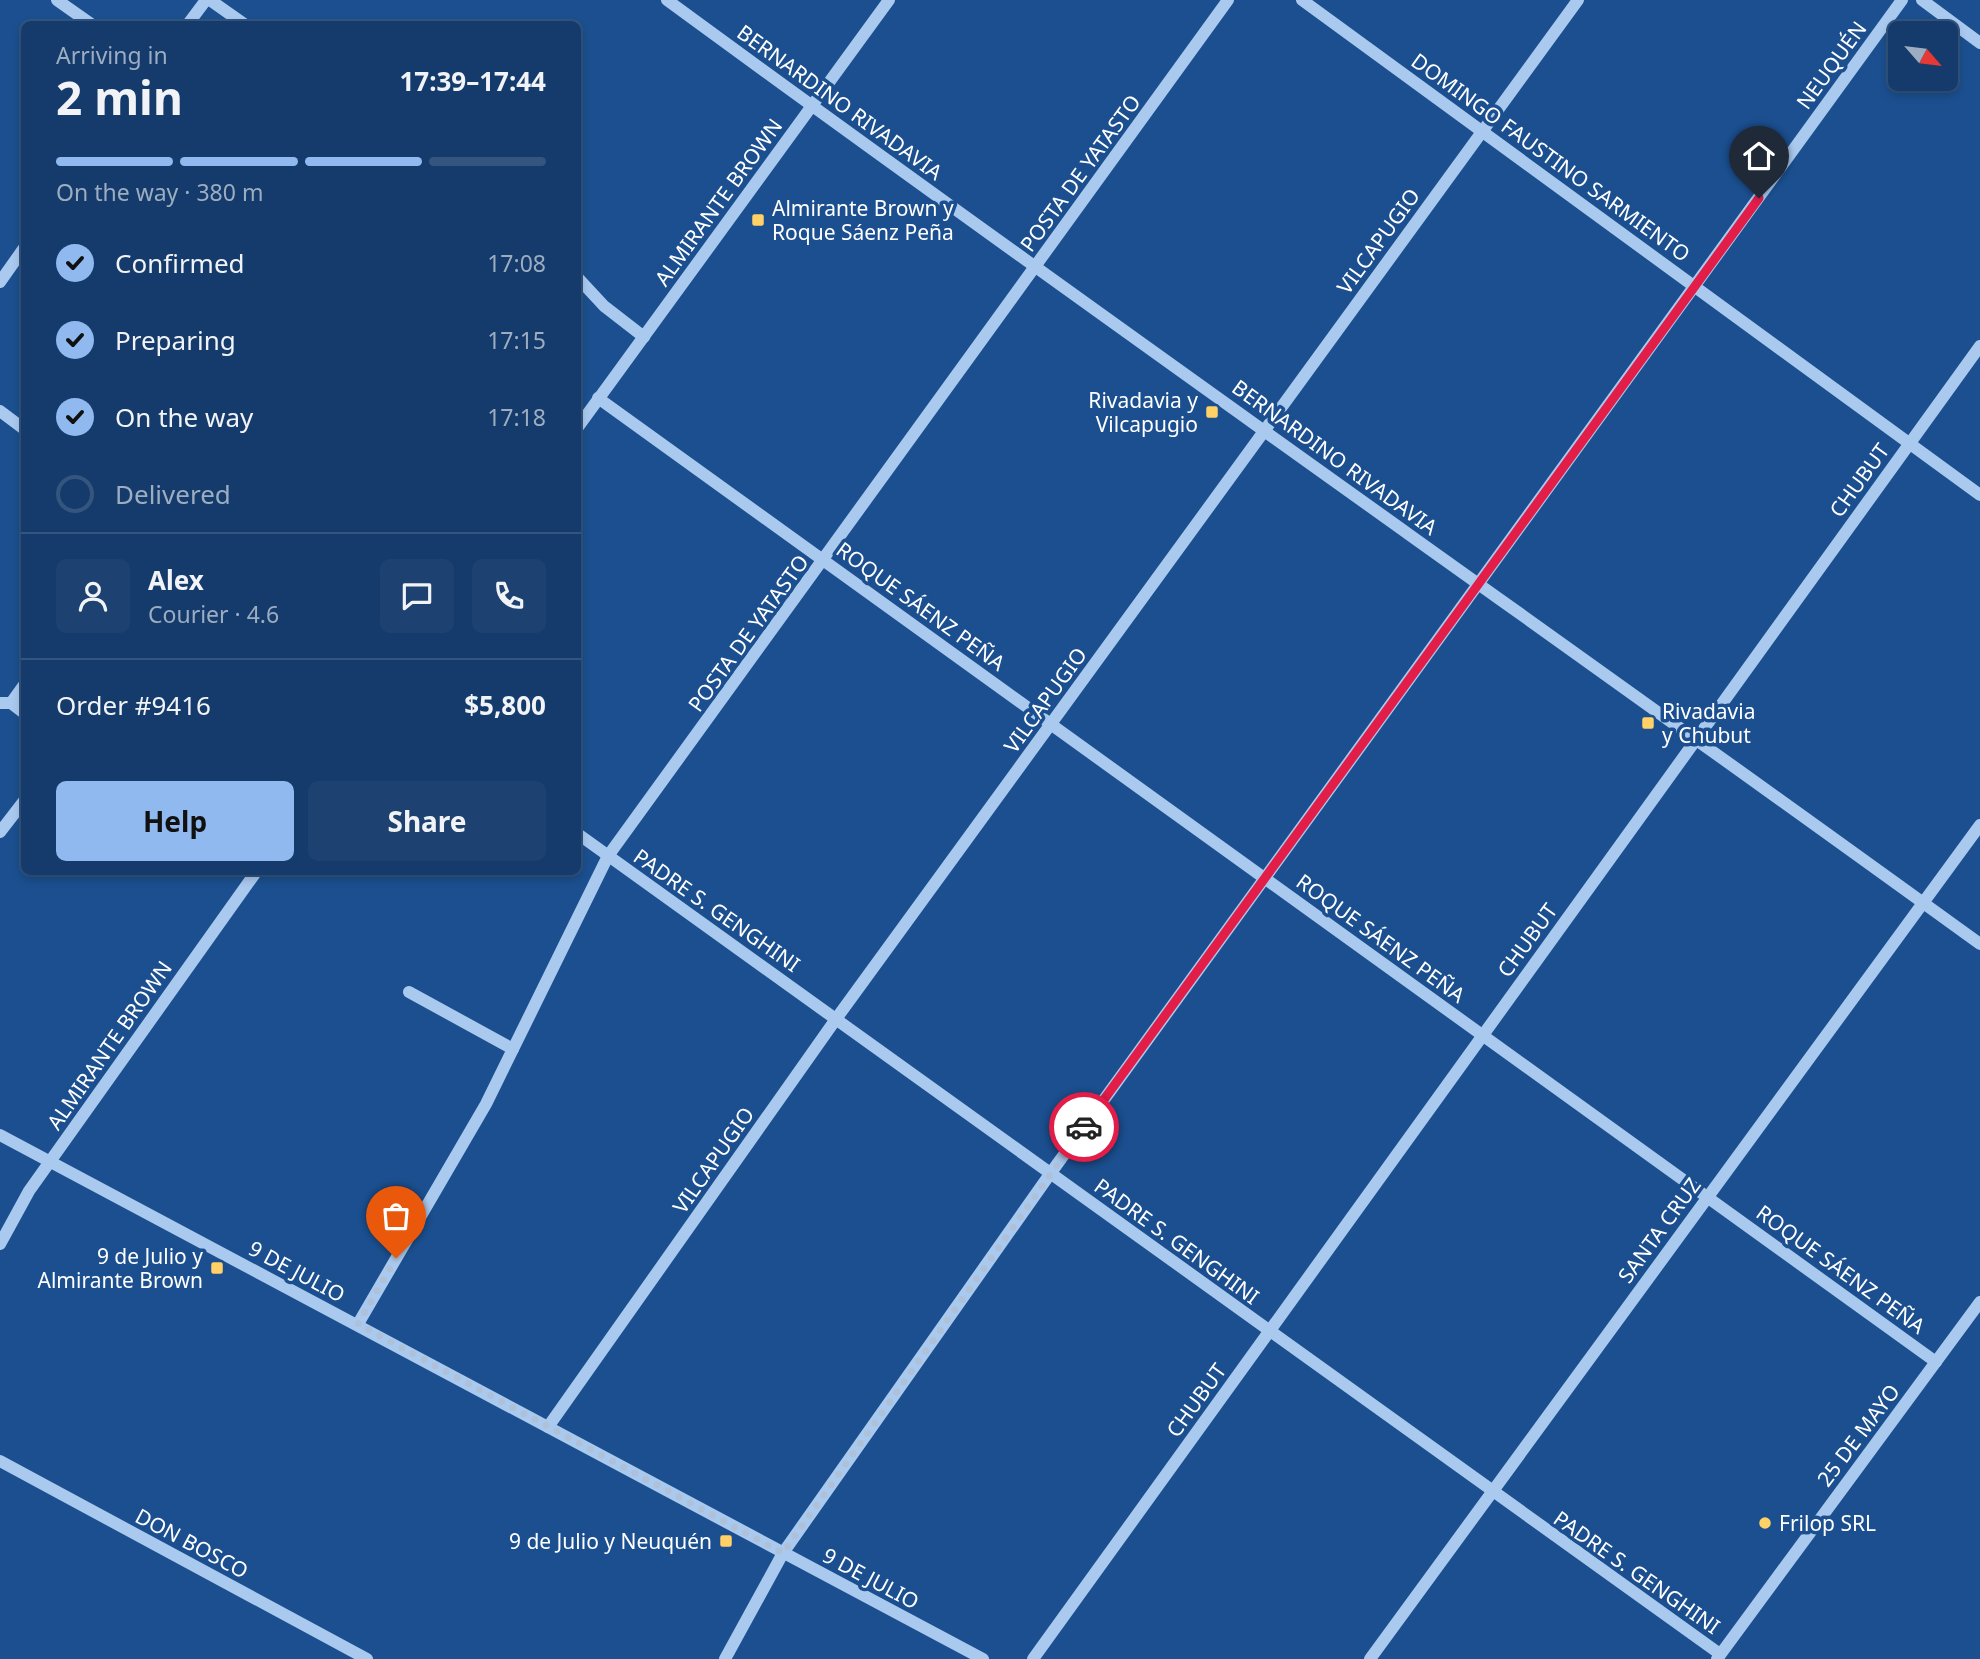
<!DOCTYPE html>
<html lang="en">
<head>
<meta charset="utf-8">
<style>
	:root { --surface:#143b6b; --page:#1d4271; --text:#f1f3f6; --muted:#9dadc1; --line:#33557e; --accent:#90b9f0 }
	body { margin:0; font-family:"Noto Sans",sans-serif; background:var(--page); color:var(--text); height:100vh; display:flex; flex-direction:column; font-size:26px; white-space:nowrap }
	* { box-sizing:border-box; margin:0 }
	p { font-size:23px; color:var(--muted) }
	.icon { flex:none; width:38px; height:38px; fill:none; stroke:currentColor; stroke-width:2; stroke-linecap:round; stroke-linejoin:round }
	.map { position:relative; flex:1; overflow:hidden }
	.panel { position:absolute; left:21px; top:21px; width:560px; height:854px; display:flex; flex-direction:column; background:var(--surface); border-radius:10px; box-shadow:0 4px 10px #0003,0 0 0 2px var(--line) }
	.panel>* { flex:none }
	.needle { width:46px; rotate:118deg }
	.tools { position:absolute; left:1888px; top:21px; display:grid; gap:14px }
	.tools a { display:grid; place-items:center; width:70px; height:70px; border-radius:10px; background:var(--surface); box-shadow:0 4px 10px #0003,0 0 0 2px var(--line); font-size:35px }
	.pin { position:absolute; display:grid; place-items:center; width:60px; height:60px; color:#fff; margin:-72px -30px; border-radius:50% 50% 50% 0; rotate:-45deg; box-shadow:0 0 7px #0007 }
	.pin .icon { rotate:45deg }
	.courier { position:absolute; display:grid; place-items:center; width:70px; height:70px; margin:-35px; border:5px solid #e11d48; border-radius:50%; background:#fff; color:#222; box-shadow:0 2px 9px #0007 }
	.head em { font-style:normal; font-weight:700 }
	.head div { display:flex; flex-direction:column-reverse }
	.head { display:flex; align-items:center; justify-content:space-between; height:119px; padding:0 35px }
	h1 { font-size:46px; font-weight:700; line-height:52px }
	.bar { display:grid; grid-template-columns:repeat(4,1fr); gap:10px 7px; align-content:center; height:84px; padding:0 35px }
	.bar i { height:9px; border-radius:5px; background:var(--line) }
	.bar .active { background:var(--accent) }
	.bar p { grid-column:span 4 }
	.line { display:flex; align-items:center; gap:18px; padding:0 35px; border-top:2px solid var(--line) }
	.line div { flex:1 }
	.round { display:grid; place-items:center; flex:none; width:74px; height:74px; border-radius:10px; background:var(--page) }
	ol { padding:0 35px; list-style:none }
	li { display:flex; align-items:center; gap:21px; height:77px }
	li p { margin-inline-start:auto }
	li .icon { padding:7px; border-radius:50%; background:var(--accent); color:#111; stroke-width:4 }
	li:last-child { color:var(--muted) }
	li i { width:38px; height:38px; border:4px solid var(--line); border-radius:50% }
	.primary-button { display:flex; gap:14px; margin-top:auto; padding:14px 35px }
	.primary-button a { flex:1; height:80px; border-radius:10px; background:var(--accent); color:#111; font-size:28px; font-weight:700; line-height:80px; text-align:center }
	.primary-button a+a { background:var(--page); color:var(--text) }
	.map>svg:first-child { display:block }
</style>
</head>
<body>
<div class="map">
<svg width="1980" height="1659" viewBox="0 0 1980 1659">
	<rect width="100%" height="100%" fill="#1b4f8f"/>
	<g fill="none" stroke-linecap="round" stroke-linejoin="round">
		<g stroke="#a9c9ee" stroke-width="12">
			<polyline points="57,0 91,24"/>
			<polyline points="210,0 244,24"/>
			<path d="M667 0C1102 319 1544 628 1980 944"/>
			<polyline points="1302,0 1980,495"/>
			<polyline points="1922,0 1980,43"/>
			<polyline points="188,24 206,0"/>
			<polyline points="578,278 604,306 644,337"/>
			<polyline points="0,282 24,248"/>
			<polyline points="598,398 1936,1362"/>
			<polyline points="0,411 24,429"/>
			<polyline points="578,427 889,0"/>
			<polyline points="0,703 11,703 24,685"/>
			<polyline points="11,703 24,713"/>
			<polyline points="0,832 24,801"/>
			<polyline points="578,834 1720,1654"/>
			<polyline points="409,992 513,1049"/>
			<polyline points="0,1135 983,1659"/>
			<polyline points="0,1244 29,1191 256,872"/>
			<polyline points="358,1324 486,1104 608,856 1228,0"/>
			<polyline points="548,1427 836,1019 1578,0"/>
			<polyline points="0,1461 367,1659"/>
			<polyline points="725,1659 783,1553 1050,1174 1902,0"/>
			<polyline points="1033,1659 1980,346"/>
			<polyline points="1370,1659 1980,825"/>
			<polyline points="1717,1659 1980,1302"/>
		</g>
	</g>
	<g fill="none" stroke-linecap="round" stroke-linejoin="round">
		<polyline stroke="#afc1d8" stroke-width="7" stroke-dasharray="0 12.6" points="396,1258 358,1324 783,1553 1084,1127"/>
		<polyline stroke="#e11d48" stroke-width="9" points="1084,1127 1759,198"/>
	</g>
	<g fill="#ffd166" stroke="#1b4f8f" stroke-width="2.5">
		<rect x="751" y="213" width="14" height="14" rx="3.5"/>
		<rect x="1205" y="405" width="14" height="14" rx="3.5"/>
		<rect x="1641" y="716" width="14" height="14" rx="3.5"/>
		<rect x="210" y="1261" width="14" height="14" rx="3.5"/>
		<circle cx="1765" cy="1523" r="7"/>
		<rect x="719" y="1534" width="14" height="14" rx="3.5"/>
	</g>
	<g text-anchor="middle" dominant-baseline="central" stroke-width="7" stroke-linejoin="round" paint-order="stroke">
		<g font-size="21" fill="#fff" stroke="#1b4f8f">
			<text transform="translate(1831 65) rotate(-54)">NEUQUÉN</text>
			<text transform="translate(840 102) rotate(36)">BERNARDINO RIVADAVIA</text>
			<text transform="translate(1551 157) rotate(36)">DOMINGO FAUSTINO SARMIENTO</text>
			<text transform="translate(1080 173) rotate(-54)">POSTA DE YATASTO</text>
			<text transform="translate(718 202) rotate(-54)">ALMIRANTE BROWN</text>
			<text transform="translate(1378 241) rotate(-54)">VILCAPUGIO</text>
			<text transform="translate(1335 457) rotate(36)">BERNARDINO RIVADAVIA</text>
			<text transform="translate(1859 480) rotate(-54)">CHUBUT</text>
			<text transform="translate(921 606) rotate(36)">ROQUE SÁENZ PEÑA</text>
			<text transform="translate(748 633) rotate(-54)">POSTA DE YATASTO</text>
			<text transform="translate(1045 700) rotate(-54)">VILCAPUGIO</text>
			<text transform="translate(717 910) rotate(35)">PADRE S. GENGHINI</text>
			<text transform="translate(1381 938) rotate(36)">ROQUE SÁENZ PEÑA</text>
			<text transform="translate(1527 940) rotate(-54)">CHUBUT</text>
			<text transform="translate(109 1045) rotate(-55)">ALMIRANTE BROWN</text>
			<text transform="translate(713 1160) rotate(-55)">VILCAPUGIO</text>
			<text transform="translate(1659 1230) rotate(-54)">SANTA CRUZ</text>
			<text transform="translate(1177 1241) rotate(36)">PADRE S. GENGHINI</text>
			<text transform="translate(1841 1269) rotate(36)">ROQUE SÁENZ PEÑA</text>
			<text transform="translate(297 1271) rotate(28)">9 DE JULIO</text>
			<text transform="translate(1196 1400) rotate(-54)">CHUBUT</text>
			<text transform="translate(1858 1435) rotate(-53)">25 DE MAYO</text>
			<text transform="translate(192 1543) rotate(28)">DON BOSCO</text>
			<text transform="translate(1637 1572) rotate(35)">PADRE S. GENGHINI</text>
			<text transform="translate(871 1578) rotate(28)">9 DE JULIO</text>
		</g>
		<g font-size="21" fill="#fff" stroke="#1b4f8f" text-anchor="start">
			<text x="772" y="208">Almirante Brown y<tspan x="772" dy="24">Roque Sáenz Peña</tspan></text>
			<text x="1198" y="400" text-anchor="end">Rivadavia y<tspan x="1198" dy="24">Vilcapugio</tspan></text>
			<text x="1662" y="711">Rivadavia<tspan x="1662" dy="24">y Chubut</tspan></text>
			<text x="203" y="1256" text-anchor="end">9 de Julio y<tspan x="203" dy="24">Almirante Brown</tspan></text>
			<text x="1779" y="1523">Frilop SRL</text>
			<text x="712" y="1541" text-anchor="end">9 de Julio y Neuquén</text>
		</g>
	</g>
</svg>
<div class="tools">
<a><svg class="needle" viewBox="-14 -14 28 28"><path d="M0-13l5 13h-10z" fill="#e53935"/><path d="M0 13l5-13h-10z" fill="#9dadc1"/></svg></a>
</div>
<div class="pin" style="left:396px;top:1258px;background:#ea580c"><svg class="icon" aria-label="bag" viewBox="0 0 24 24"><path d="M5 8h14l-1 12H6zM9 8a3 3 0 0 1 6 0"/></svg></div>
<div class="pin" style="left:1759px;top:198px;background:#1f2937"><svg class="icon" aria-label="home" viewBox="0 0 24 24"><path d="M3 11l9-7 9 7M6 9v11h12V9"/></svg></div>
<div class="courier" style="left:1084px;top:1127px"><svg class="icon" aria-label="car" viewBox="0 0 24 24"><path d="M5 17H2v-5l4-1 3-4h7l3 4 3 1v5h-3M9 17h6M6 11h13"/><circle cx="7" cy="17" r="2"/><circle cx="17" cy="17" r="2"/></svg></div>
<section class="panel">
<div class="head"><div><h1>2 min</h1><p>Arriving in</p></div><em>17:39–17:44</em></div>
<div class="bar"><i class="active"></i><i class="active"></i><i class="active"></i><i></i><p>On the way · 380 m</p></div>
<ol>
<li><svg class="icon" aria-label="check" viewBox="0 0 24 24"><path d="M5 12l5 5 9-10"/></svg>Confirmed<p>17:08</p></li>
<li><svg class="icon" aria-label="check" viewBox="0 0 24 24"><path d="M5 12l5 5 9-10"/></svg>Preparing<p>17:15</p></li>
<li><svg class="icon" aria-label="check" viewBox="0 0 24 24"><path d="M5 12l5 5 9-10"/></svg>On the way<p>17:18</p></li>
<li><i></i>Delivered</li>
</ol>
<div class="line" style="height:126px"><a class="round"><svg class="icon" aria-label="person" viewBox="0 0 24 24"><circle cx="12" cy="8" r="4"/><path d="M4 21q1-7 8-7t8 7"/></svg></a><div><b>Alex</b><p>Courier · 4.6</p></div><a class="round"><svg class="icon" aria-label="chat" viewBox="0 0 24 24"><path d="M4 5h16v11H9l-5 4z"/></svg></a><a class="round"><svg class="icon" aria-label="phone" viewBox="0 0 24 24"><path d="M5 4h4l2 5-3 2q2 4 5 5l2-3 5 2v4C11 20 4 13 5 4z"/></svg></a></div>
<div class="line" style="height:91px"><div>Order #9416</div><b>$5,800</b></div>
<div class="primary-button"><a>Help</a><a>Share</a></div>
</section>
</div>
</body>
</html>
